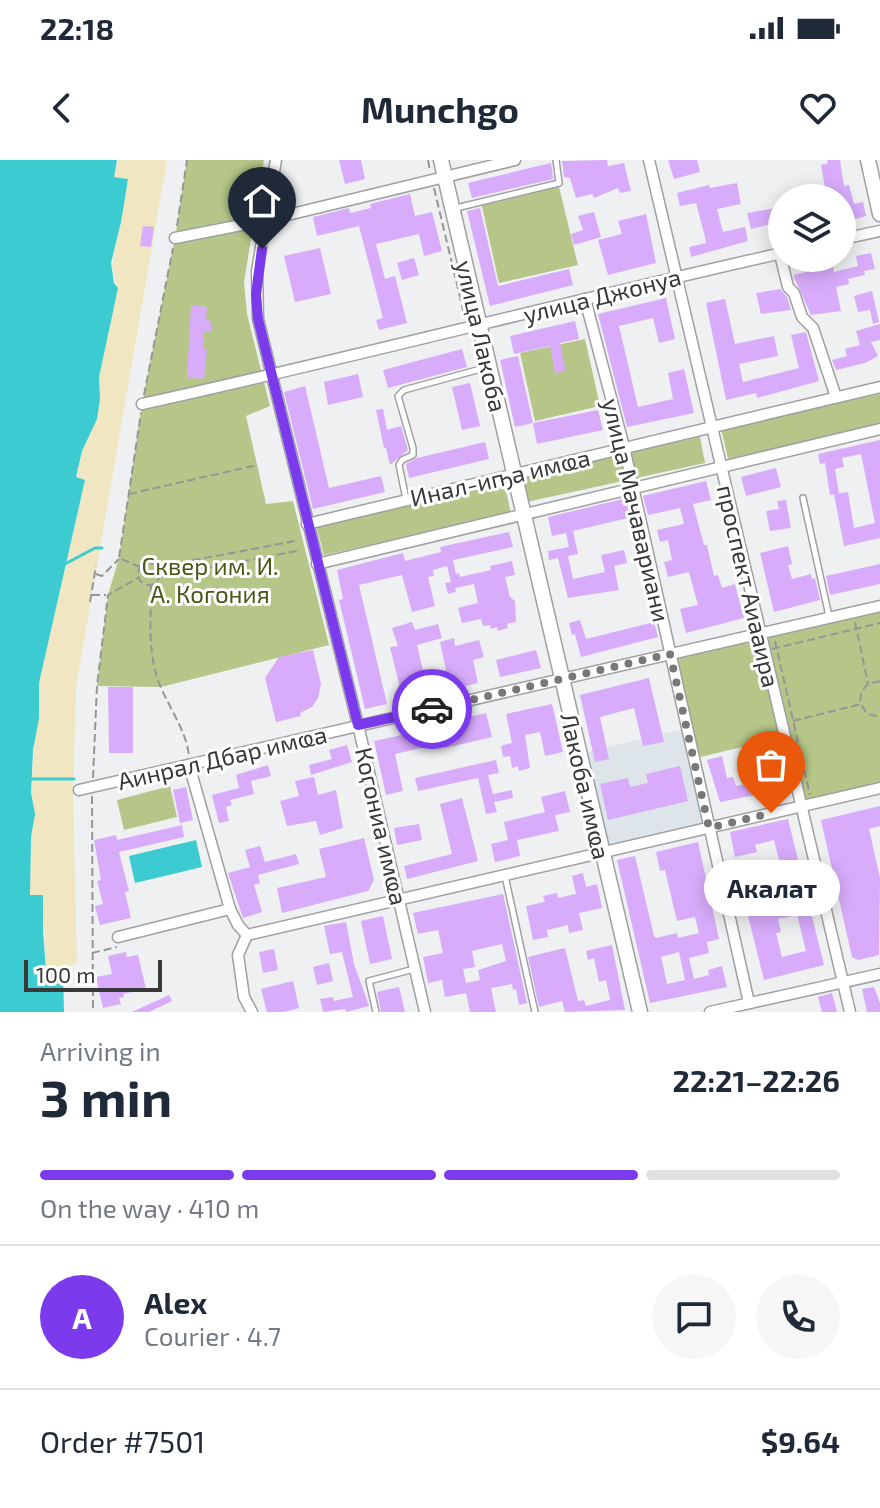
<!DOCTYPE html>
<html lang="en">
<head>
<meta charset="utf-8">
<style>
	:root { --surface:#fff; --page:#f6f6f7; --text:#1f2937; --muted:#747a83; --line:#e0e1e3; --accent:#7c3aed }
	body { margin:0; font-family:"Exo 2",sans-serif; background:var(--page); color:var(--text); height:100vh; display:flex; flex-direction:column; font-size:30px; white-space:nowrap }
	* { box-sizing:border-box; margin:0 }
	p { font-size:26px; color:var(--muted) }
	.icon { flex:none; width:44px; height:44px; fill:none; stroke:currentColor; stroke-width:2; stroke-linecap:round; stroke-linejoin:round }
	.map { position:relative; height:852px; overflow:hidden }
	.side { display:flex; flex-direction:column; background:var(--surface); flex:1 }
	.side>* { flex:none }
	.controls { position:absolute; left:768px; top:24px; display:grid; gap:16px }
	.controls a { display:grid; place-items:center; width:88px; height:88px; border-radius:50%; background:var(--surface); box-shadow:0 4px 20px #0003; font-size:40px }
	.scale { position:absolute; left:24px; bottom:20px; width:138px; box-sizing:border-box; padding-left:8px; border:4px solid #383839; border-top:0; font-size:22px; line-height:28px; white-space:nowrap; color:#383839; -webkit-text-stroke:6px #fff; paint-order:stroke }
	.pin { position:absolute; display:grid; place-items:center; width:68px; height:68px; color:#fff; margin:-82px -34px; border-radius:50% 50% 50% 0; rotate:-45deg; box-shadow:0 0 8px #0007 }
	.pin .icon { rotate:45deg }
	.courier { position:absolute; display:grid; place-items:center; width:80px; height:80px; margin:-40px; border:6px solid #7c3aed; border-radius:50%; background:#fff; color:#222; box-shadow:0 2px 10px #0007 }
	.bubble { position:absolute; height:56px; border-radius:28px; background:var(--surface); box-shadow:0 4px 20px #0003; font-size:26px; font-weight:700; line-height:56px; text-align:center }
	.summary em { font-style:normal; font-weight:700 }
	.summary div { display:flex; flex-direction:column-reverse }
	.summary { display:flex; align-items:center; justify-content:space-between; height:136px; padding:0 40px }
	h1 { font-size:52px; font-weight:700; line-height:60px }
	.bar { display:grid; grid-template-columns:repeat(4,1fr); gap:12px 8px; align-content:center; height:96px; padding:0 40px }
	.bar i { height:10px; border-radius:6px; background:var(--line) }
	.bar .active { background:var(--accent) }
	.bar p { grid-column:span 4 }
	.line { display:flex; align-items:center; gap:20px; padding:0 40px; border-top:2px solid var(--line) }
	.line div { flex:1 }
	.round { display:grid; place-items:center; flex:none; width:84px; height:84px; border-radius:42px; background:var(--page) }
	.status { display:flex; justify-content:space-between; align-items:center; height:56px; padding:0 40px; background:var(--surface); direction:ltr }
	.status svg { height:22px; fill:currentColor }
	header { display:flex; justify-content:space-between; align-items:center; height:104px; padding:0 40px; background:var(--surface); font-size:36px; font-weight:700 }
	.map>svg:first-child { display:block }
</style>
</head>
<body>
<div class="status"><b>22:18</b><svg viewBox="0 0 49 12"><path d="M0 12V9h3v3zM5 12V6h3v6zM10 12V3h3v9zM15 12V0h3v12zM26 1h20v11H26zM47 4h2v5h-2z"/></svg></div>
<header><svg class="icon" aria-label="back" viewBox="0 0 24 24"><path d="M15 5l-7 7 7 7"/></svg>Munchgo<svg class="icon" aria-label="heart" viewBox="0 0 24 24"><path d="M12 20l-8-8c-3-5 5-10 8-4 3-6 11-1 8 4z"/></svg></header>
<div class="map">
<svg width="880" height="852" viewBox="0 0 880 852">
	<rect width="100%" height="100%" fill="#eef0f1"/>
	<polygon fill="#dde4ea" points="687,568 709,668 602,693 580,594"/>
	<g fill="#b5c688">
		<polygon points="187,0 264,0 244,122 247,154 270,246 246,256 266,344 293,341 329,485 161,527 97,526 108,435 119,398 142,244 175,78"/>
		<polygon points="558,23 578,105 499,123 481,42"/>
		<polygon points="585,179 600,246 535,261 520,193"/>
		<polygon points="880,234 880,266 728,299 721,268"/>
		<polygon points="700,277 705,303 522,343 517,318"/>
		<polygon points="504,321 511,354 324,395 316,365"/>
		<polygon points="880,446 880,628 801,646 760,473"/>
		<polygon points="758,479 780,578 696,598 674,498"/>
		<polygon points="170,626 177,657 124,670 117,640"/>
	</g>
	<polygon fill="#f0e6c1" points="118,0 167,0 76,527 73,636 77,803 63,810 46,811 43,736 30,735 31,633 39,523 85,320 76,318 82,291 97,259 99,217 116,125 112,106 128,20 113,18"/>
	<g fill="#3ccbd0">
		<polygon points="0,0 117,0 114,17 128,19 121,62 111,103 114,123 118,128 99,217 100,239 97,259 82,291 76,317 85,320 39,523 39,558 33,590 31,633 35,654 31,677 30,735 43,735 43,770 46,811 63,810 64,852 0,852"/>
		<polygon points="196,680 202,707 135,723 129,696"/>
	</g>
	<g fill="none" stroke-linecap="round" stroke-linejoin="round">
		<g stroke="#3ccbd0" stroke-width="3">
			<polyline points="65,404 95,388 102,388"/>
			<polyline points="32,619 74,619"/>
		</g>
	</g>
	<g fill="#d8acfb" fill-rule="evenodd">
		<polygon points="339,0 361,0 365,19 345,24"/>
		<polygon points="607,0 608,6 624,3 631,31 620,33 618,28 594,38 592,34 576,38 570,18 564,17 562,1"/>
		<polygon points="668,0 697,0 700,12 674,19"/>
		<polygon points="827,0 840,0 844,26 849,25 854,44 863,42 866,56 844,62 842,38 827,38 821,5 828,3"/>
		<polygon points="551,3 553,19 472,38 468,23"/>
		<polygon points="737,23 741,44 717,49 723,72 745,67 748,81 691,97 689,87 706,83 705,77 696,43 680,46 677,33 709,25 710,28"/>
		<polygon points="410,34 415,56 432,52 442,91 424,96 419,74 376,84 385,119 395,116 407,163 379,170 376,160 383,158 359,66 317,76 313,57 349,48 350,53 371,48 370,44"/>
		<polygon points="782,47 782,61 751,69 747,53"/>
		<polygon points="480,48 498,126 569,109 573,125 490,146 467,51"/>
		<polygon points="594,52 601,77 574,85 571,74 583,70 578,56"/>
		<polygon points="646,54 656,103 608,115 598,80 622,74 618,61"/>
		<polygon points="143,66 154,67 151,87 140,86"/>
		<polygon points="320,88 331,134 295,142 284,96"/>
		<polygon points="871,93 875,109 864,111 865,115 848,119 849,124 836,127 841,151 811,155 793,115 833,106 834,112 858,106 856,96"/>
		<polygon points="414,98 419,115 402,120 397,103"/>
		<polygon points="780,129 787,137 791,150 761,154 756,133"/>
		<polygon points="872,131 879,162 873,164 870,150 858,152 854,136"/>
		<polygon points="666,138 675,179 659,183 653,158 619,166 638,247 673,239 668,213 684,209 694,253 627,267 598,154"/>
		<polygon points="725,139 735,184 774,176 778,196 739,204 743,222 799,208 791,175 806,172 819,221 757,238 756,233 726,240 706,143"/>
		<polygon points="191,145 207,147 206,160 211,161 211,171 204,171 203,189 207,190 204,219 187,217"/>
		<polygon points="575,161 579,179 560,183 566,211 555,213 550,186 514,194 510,176"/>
		<polygon points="880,164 880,180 871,182 878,196 865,203 836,210 832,200 847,196 845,189 860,185 856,171"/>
		<polygon points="462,189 467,207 388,228 383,210"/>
		<polygon points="518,196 533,263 515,267 500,200"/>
		<polygon points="358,214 363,237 328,245 324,222"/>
		<polygon points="470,223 480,266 462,270 452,227"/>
		<polygon points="305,226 329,328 381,316 385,332 313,349 284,232"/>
		<polygon points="383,249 387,270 401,266 408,290 390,305 386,288 384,288 376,250"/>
		<polygon points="598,250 603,270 537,284 533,263"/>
		<polygon points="880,280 880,378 844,386 834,334 848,332 854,368 875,363 861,294 842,298 844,307 835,309 839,333 830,335 825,303 820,304 818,294"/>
		<polygon points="485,282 489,299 409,318 406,304 417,298"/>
		<polygon points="776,308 781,327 746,336 741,317"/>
		<polygon points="706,321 711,340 693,344 704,385 707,385 714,416 718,415 722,428 735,424 744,458 686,473 680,449 698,445 689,412 668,417 664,402 672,400 668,380 660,382 657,370 684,364 680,348 648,355 643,336"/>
		<polygon points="627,338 632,357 573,371 578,394 568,396 573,419 605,412 601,395 624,390 627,403 614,406 619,430 568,438 558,398 549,400 548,391 569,387 566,373 552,376 548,357"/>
		<polygon points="786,340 791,368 770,371 766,351 779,349 777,341"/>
		<polygon points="509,372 513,387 453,400 456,414 459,413 460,417 491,410 490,406 512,401 515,415 505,417 510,437 515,441 516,462 507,464 508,468 498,471 497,467 491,469 490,465 483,466 481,459 462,463 458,448 478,443 474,424 455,428 456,432 448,434 445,423 451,422 447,406 433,410 434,416 428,417 435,446 412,452 402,415 359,425 387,544 365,549 339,440 343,439 337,410 403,393 405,401 441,392 440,387"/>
		<polygon points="788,386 792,404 788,405 792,419 811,414 812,419 815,418 820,440 774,452 760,393"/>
		<polygon points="880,404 880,424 830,435 826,416"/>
		<polygon points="580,460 586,479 654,462 658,477 581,497 575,474 572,475 569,463"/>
		<polygon points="412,462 415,470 438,464 442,478 417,485 424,515 446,510 440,482 454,478 455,486 479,480 484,497 473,500 478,523 432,534 431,529 402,536 390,487 398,486 392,468"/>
		<polygon points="313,490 321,524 318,538 312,547 300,553 301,556 276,562 265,518 279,497"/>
		<polygon points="536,490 541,508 500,517 496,500"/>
		<polygon points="649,518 664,582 643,586 634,548 600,557 609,599 595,602 580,535"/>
		<polygon points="108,527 133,527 133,593 109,593"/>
		<polygon points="552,544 563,592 545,596 540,572 525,575 530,608 519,611 518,606 512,608 510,596 503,597 501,586 512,583 506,554"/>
		<polygon points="486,553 492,577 445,588 439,564"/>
		<polygon points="426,570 429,586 395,594 403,631 386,635 374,581"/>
		<polygon points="770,584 781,630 720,642 707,600 722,596 727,618 733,617 736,626 766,620 759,587"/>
		<polygon points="347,585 352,602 311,615 309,605 332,599 329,590"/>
		<polygon points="496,600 499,613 488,615 493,634 512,630 513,638 494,642 497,652 486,654 478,618 418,631 415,618"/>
		<polygon points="268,605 271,616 251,621 254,634 230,640 232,645 226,647 229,661 219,663 212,635 239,628 236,615"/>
		<polygon points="680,606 688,641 608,660 600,624 628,618 630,627 648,623 646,614"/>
		<polygon points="314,617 318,635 336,630 343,668 320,675 316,661 287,666 280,641 299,636 295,621"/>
		<polygon points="186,627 193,660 180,663 173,630"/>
		<polygon points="565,631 570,652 555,655 559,671 517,680 520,696 495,702 491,684 508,680 504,662 545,652 541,637"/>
		<polygon points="462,638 478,701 407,719 404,706 452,694 440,644"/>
		<polygon points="880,646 880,666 869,669 880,718 879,795 858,800 852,797 821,660"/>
		<path d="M788 659 824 805 764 820 747 752 787 743 785 737 791 735 787 720 782 722 779 710 763 714 761 704 779 700 774 680 755 685 757 692 735 697 730 672ZM797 755 806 791 782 797 776 773 781 772 778 759Z"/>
		<polygon points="419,664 422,680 397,685 394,668"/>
		<polygon points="182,665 184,677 119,692 129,731 125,732 131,758 100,765 95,746 103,744 97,721 101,720 94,680 116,675 117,680"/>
		<polygon points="364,678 374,720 368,731 282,753 277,728 326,717 319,689"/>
		<path d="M698 682 719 779 707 782 709 793 689 798 694 819 709 815 708 810 722 806 727 827 650 843 617 700 635 696 654 776 656 778 677 773 678 778 699 773 695 757 677 761 665 710 660 711 656 692ZM679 792 685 820 667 824 661 797Z"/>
		<polygon points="260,686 265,702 296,694 299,704 258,715 260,723 254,725 262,752 243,758 228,713 250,707 245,690"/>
		<polygon points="758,709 762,726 745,730 741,713"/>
		<polygon points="583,713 586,727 597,724 602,748 579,753 583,770 569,773 568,765 547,770 548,777 533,780 526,746 545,742 543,736 557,733 558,738 576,734 572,716"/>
		<path d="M503 734 527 843 519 845 516 829 513 830 512 824 491 828 496 852H470L466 833 445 837 442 820 428 823 423 797 443 793 438 770 418 774 413 753ZM502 784 506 801 478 810 480 820 466 823 463 809 475 807 472 791Z"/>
		<polygon points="383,756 392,799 370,804 361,761"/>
		<polygon points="346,762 354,804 369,846 346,852 345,849 323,852 320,839 333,837 334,841 353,837 342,792 330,794 324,766"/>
		<polygon points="612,785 625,850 565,852 562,841 539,847 528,797 565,788 578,841 584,840 586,846 610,840 606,820 599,822 594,798 588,800 586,791"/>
		<polygon points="274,789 278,810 263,813 259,792"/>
		<polygon points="126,792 127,797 138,795 146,829 123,834 124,837 119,838 121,844 103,848 96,817 112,814 108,796"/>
		<polygon points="329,803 333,821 317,825 313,807"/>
		<polygon points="293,821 299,848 284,852 267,852 261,829"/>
		<polygon points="399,827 405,852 381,852 377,832"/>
		<polygon points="874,827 880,843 880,852 867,852 862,829"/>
		<polygon points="832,833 837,852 822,852 818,837"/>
		<polygon points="169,835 172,841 149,852 132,852"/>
	</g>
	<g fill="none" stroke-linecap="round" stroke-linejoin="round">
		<g stroke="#9fa0a1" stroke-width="8">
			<g id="lane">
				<polyline points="456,48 559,23 556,0"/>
				<polyline points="803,338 829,456"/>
				<polyline points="406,339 399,305 402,300 413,295 413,288 398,236 404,230 488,207"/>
				<polyline points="505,716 535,852"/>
				<polyline points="376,852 369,821 414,809"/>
			</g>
		</g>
		<g stroke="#9fa0a1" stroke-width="13">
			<g id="street">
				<polyline points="276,0 257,111 258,159 358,565 425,852"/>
				<polyline points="649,0 850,852"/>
				<polyline points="175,78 267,60 515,0"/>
				<polyline points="842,79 880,71"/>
				<polyline points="780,94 788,127 794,133 802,157 813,168 836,237"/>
				<polyline points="585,139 624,287 749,843"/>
				<path d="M142 244C356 197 568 141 782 93"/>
				<polyline points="307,364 880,227"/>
				<polyline points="317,404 880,269"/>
				<polyline points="189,605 230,749 238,765 247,775 238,795 244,837 252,852"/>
				<polyline points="79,630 880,446"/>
				<polyline points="247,775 880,628"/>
				<polyline points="118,777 230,749"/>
				<polyline points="710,852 880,814"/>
			</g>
		</g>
		<g stroke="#9fa0a1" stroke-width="17">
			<g id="secondary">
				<polyline points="441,0 640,852"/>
				<polyline points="868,0 880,54"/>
			</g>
		</g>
		<g stroke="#959697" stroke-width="2" stroke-dasharray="8 4" stroke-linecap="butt">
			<polyline points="428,0 430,11"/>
			<polyline points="434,28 465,158"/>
			<polyline points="177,66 187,0"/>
			<polyline points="144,235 173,88"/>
			<polyline points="129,334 257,305"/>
			<circle cx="149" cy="414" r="11"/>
			<polyline points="140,407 119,398 141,253"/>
			<polyline points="157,407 295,381"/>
			<polyline points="96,414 102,416 119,399"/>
			<polyline points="159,417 297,391"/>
			<path d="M151 425C151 454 148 485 156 514 164 542 186 567 189 596"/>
			<polyline points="92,435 106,435"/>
			<polyline points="90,442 96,406"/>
			<polyline points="855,462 868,524"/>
			<polyline points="775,481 810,635"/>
			<polyline points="772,489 880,463"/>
			<path d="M880 521 868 524C858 533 858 544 868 554L880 557"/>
			<polyline points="793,561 861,544"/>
			<polyline points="93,618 97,526 108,435 138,418"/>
			<polyline points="92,636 93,852"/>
			<polyline points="92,793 117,787"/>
		</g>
		<use href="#lane" stroke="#fff" stroke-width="5"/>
		<use href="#street" stroke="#fff" stroke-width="10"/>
		<use href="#secondary" stroke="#fff" stroke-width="14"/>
	</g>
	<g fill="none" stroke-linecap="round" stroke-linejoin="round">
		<polyline stroke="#787879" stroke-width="8" stroke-dasharray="0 14.4" points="432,549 670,494 709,668 771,653"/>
		<polyline stroke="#7c3aed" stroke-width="10" points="262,89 256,134 258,159 358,565 432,549"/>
	</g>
	<g text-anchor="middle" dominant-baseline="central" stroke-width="6" stroke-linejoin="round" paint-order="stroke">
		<g font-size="24" fill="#383839" stroke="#fff">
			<text transform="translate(602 135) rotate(-14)">улица Джонуа</text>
			<text transform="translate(482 176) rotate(77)">улица Лакоба</text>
			<text transform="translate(500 317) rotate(-13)">Инал-иҧа имҩа</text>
			<text transform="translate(637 350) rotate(77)">улица Мачавариани</text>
			<text transform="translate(749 426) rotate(77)">проспект Аиааира</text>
			<text transform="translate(222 597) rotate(-13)">Аинрал Дбар имҩа</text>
			<text transform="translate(586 626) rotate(77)">Лакоба имҩа</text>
			<text transform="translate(382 666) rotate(77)">Коӷониа имҩа</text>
		</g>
		<g font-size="24" fill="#485616" stroke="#fff">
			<text x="210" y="405">Сквер им. И.<tspan x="210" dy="28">А. Когония</tspan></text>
		</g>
	</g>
</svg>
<div class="controls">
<a><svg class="icon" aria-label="layers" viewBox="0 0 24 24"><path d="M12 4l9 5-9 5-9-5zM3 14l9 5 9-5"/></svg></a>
</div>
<div class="scale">100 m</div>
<div class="pin" style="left:771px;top:653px;background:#ea580c"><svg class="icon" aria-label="bag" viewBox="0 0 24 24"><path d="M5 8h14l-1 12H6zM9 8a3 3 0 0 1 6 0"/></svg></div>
<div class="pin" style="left:262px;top:89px;background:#1f2937"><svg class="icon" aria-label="home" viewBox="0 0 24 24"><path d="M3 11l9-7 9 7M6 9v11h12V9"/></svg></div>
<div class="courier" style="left:432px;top:549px"><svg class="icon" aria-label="car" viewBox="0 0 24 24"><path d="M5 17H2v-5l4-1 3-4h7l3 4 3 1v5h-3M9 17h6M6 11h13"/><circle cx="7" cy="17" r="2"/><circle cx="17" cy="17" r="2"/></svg></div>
<div class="bubble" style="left:704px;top:700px;width:136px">Акалат</div>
</div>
<section class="side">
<div class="summary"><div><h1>3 min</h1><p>Arriving in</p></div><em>22:21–22:26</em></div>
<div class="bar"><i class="active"></i><i class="active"></i><i class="active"></i><i></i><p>On the way · 410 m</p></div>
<div class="line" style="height:144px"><b class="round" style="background:var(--accent);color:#fff">A</b><div><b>Alex</b><p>Courier · 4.7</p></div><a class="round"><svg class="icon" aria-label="chat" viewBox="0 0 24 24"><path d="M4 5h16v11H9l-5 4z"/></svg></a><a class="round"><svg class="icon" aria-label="phone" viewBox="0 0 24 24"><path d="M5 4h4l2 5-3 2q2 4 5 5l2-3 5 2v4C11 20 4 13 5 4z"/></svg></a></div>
<div class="line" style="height:104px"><div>Order #7501</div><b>$9.64</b></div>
</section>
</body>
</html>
